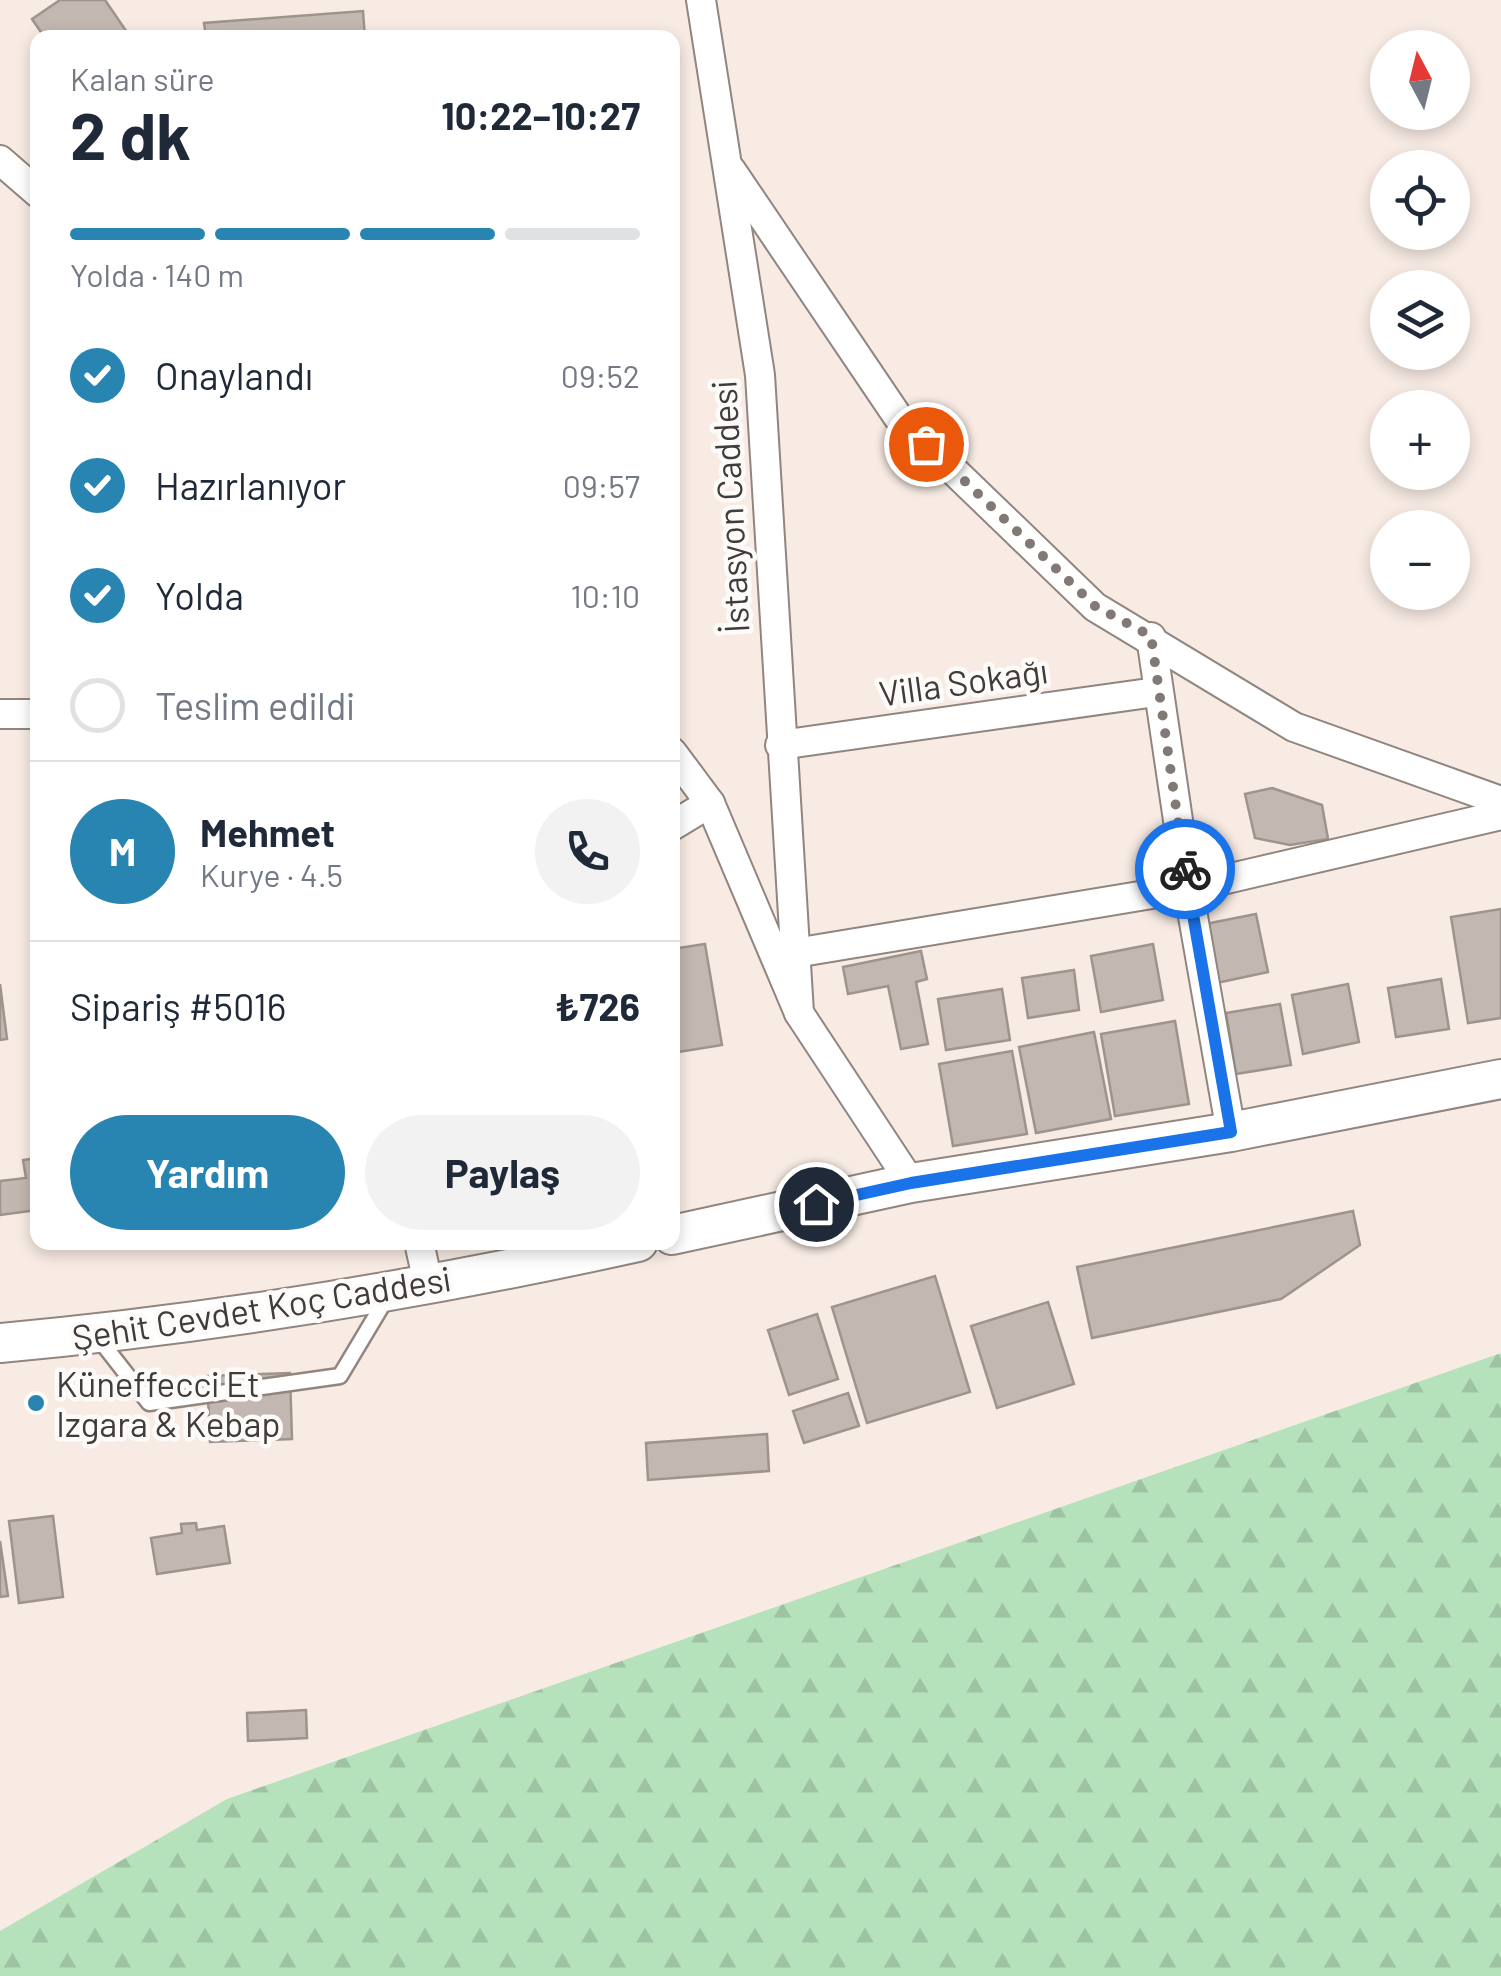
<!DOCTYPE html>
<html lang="tr">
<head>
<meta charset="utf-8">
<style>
	:root { --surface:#fff; --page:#f2f2f3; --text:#1f2937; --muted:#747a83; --line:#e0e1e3; --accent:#2884b1 }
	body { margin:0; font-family:Barlow,sans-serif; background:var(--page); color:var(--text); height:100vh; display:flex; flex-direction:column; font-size:38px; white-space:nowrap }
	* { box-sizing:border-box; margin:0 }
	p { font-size:32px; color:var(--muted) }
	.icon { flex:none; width:55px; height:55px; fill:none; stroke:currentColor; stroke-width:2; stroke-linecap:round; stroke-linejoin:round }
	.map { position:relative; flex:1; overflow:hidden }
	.drawer { position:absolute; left:30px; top:30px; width:650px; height:1220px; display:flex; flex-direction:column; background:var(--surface); border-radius:20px; box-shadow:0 5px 15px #0003 }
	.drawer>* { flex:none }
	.needle { width:65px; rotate:353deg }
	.fabs { position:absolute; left:1370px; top:30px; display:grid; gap:20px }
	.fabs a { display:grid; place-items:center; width:100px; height:100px; border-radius:50%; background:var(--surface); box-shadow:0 5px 15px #0003; font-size:50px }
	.pin { position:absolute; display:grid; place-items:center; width:85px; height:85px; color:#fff; margin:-42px; border:5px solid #fff; border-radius:50%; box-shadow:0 2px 10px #0007 }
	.courier { position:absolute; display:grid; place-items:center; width:100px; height:100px; margin:-50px; border:8px solid #1a73e8; border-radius:50%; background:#fff; color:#222; box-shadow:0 2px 12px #0007 }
	.summary em { font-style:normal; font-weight:700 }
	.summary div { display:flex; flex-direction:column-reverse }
	.summary { display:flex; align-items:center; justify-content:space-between; height:170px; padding:0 40px }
	h1 { font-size:65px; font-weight:700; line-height:75px }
	.bar { display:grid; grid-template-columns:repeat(4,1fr); gap:15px 10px; align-content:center; height:120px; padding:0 40px }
	.bar i { height:12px; border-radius:8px; background:var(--line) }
	.bar .current { background:var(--accent) }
	.bar p { grid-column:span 4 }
	.line { display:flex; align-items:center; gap:25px; padding:0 40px; border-top:2px solid var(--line) }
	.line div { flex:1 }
	.round { display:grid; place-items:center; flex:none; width:105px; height:105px; border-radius:52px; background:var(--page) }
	ol { padding:0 40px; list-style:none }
	li { display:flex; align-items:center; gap:30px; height:110px }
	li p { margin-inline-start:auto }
	li .icon { padding:10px; border-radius:50%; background:var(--accent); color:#fff; stroke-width:4 }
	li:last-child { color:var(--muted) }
	li i { width:55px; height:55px; border:5px solid var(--line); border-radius:50% }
	.cta { display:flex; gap:20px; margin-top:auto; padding:20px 40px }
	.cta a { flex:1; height:115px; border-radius:60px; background:var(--accent); color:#fff; font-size:40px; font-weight:700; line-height:115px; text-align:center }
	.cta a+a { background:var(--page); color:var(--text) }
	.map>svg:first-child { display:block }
</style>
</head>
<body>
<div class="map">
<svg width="1501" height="1976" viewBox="0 0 1501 1976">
	<defs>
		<pattern id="forest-firs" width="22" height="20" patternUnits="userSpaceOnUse" patternTransform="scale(2.5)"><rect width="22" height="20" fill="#b6e2bb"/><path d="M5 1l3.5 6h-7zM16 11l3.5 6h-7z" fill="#9ec3a2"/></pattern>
	</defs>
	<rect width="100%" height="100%" fill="#f8ebe4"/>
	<polygon fill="url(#forest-firs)" points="1501,1353 1501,1976 0,1976 0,1931 227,1799"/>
	<g fill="#c3b7b1" stroke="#9f938d" stroke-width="2.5">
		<polygon points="60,0 105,0 131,38 45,38 32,19"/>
		<polygon points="363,11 365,38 206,38 204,23"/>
		<polygon points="1272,788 1322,805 1328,839 1290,845 1255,838 1245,794"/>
		<polygon points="1501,909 1501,1018 1468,1023 1451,917"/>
		<polygon points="1256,914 1268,972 1212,984 1200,925"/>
		<polygon points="705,944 722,1045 672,1053 672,949"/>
		<polygon points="1153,944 1163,1000 1101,1012 1091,956"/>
		<polygon points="921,951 927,979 916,982 928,1044 901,1049 888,986 848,994 843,967"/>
		<polygon points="1074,970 1079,1010 1028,1018 1022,978"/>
		<polygon points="1441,979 1449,1029 1396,1037 1388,988"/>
		<polygon points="0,984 7,1039 0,1040"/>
		<polygon points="1348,984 1359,1042 1303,1054 1292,995"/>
		<polygon points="1002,989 1010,1040 946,1050 938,999"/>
		<polygon points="1280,1004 1291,1065 1236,1074 1226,1013"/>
		<polygon points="1175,1021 1189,1104 1115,1116 1101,1034"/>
		<polygon points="1094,1032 1111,1119 1036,1133 1019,1047"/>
		<polygon points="1012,1051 1027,1134 953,1146 939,1064"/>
		<polygon points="38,1158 38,1216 37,1210 0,1215 0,1181 26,1178 23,1160"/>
		<polygon points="1353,1211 1360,1245 1281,1299 1092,1338 1077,1267"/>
		<polygon points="935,1276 970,1392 867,1423 832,1307"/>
		<polygon points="1048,1302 1074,1384 997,1408 971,1326"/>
		<polygon points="817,1314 838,1379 789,1395 768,1330"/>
		<polygon points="290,1373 292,1439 210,1442 207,1376"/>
		<polygon points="848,1393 859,1426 804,1443 793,1411"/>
		<polygon points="767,1434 769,1471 648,1480 646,1443"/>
		<polygon points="53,1516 63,1597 19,1603 9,1521"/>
		<polygon points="196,1523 197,1530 224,1526 230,1563 157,1574 151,1538 182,1533 181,1524"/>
		<polygon points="0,1541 8,1596 0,1597"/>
		<polygon points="306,1710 307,1738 248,1741 247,1713"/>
	</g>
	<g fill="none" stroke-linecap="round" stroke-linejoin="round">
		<g stroke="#91857f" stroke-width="19">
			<polyline id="service" points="99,1339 149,1403 340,1376 386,1299"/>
		</g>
		<g stroke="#91857f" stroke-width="32">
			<g id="minor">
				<polyline points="701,0 760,375 799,1013"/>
				<polyline points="0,160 38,193"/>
				<polyline points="731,170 898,417 1095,607 1294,727 1501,801"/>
				<polyline points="1151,637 1188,888 1231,1132"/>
				<polyline points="0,714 38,714"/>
				<polyline points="780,745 1156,692"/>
				<polyline points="672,752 710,803 799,1013 911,1183"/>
				<polyline points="672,826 710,803"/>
				<polyline points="795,953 1188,888 1501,815"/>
				<polyline points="419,1242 428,1283"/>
			</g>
		</g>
		<g stroke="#91857f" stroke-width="42">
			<g id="secondary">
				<polyline points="672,1235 911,1183 1231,1132 1501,1079"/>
				<path d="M0 1343C213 1324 429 1288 638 1242"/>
			</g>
		</g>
		<use href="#service" stroke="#fff" stroke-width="14"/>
		<use href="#minor" stroke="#fff" stroke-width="28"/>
		<use href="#secondary" stroke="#fff" stroke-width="38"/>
	</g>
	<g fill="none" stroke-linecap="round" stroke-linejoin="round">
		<polyline stroke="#817975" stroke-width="10" stroke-dasharray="0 18" points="926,444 1095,606 1151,636 1185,869"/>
		<polyline stroke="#1a73e8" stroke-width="12" points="816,1204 911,1183 1231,1132 1185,869"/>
	</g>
	<circle fill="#2884b1" stroke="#fdfbf9" stroke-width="4" cx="36" cy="1403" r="10"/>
	<g text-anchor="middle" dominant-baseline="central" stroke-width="9" stroke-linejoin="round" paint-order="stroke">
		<g font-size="35" fill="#413b39" stroke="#fdfbf9">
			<text transform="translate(729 507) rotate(-93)">İstasyon Caddesi</text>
			<text transform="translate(963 681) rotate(-8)">Villa Sokağı</text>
			<text transform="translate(261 1307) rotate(-9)">Şehit Cevdet Koç Caddesi</text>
		</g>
		<g font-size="35" fill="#413b39" stroke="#fdfbf9" text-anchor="start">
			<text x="56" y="1383">Küneffecci Et<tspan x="56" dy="40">Izgara &amp; Kebap</tspan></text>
		</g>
	</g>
</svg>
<div class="fabs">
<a><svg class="needle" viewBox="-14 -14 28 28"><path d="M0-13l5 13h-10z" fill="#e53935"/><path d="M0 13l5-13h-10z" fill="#747a83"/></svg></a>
<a><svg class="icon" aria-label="locate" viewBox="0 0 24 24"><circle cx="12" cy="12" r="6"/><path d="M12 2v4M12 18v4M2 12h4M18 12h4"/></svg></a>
<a><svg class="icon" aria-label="layers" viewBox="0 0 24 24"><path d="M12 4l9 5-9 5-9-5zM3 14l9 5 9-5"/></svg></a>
<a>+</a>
<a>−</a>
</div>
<div class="pin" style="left:926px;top:444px;background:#ea580c"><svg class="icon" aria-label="bag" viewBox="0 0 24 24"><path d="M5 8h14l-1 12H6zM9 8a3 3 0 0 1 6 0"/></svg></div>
<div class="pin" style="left:816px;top:1204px;background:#1f2937"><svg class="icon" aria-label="home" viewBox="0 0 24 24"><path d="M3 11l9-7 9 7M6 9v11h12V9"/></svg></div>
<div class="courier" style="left:1185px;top:869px"><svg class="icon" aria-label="bike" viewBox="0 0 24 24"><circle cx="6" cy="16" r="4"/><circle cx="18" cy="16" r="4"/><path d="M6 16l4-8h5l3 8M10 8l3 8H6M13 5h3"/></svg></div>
<section class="drawer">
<div class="summary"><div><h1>2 dk</h1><p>Kalan süre</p></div><em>10:22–10:27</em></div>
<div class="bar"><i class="current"></i><i class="current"></i><i class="current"></i><i></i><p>Yolda · 140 m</p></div>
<ol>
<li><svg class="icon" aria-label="check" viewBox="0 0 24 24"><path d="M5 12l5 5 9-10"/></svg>Onaylandı<p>09:52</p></li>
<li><svg class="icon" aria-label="check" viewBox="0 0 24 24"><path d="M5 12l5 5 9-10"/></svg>Hazırlanıyor<p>09:57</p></li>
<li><svg class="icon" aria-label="check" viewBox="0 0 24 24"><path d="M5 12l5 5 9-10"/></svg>Yolda<p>10:10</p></li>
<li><i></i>Teslim edildi</li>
</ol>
<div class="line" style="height:180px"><b class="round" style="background:var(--accent);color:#fff">M</b><div><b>Mehmet</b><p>Kurye · 4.5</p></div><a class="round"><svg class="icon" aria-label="phone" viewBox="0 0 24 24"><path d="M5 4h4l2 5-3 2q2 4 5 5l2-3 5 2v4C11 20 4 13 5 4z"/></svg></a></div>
<div class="line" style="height:130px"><div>Sipariş #5016</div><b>₺726</b></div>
<div class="cta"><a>Yardım</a><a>Paylaş</a></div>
</section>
</div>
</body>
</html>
